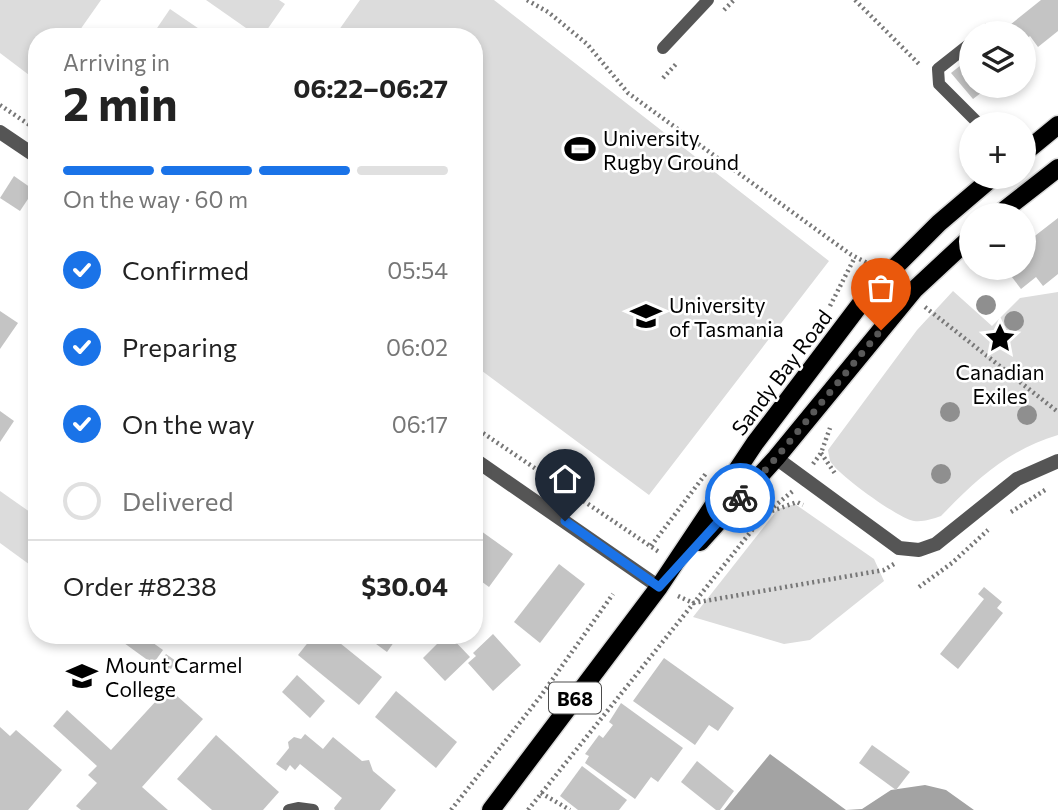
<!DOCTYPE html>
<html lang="en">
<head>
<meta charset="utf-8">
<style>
	:root { --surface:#fff; --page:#f6f6f6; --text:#222; --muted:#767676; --line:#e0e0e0; --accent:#1a73e8 }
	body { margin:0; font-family:Commissioner,sans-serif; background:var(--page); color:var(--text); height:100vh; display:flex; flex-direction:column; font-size:26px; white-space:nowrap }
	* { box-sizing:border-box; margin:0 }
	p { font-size:23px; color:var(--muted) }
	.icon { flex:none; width:38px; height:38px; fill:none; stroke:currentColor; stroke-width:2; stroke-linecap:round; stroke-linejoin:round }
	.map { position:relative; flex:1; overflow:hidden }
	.details { position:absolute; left:28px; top:28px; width:455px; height:616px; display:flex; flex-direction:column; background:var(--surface); border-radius:28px; box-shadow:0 4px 10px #0003 }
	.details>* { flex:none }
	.fabs { position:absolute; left:959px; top:21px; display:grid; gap:14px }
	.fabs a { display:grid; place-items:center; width:77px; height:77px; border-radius:50%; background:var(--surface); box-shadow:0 4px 10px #0003; font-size:35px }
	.pin { position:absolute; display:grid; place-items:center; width:60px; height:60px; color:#fff; margin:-72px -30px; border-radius:50% 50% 50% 0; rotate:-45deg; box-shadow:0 0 7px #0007 }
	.pin .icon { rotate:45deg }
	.courier { position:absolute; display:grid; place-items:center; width:70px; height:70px; margin:-35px; border:5px solid #1a73e8; border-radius:50%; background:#fff; color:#222; box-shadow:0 2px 9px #0007 }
	.head em { font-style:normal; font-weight:700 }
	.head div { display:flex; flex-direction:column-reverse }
	.head { display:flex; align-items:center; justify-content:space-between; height:119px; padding:0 35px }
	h1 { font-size:46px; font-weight:700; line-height:52px }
	.bar { display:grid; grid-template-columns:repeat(4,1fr); gap:10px 7px; align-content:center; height:84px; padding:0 35px }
	.bar i { height:9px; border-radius:5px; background:var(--line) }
	.bar .current { background:var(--accent) }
	.bar p { grid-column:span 4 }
	.line { display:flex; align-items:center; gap:18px; padding:0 35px; border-top:2px solid var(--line) }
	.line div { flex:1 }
	ol { padding:0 35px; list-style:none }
	li { display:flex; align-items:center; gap:21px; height:77px }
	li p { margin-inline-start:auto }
	li .icon { padding:7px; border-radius:50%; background:var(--accent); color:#fff; stroke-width:4 }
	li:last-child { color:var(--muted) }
	li i { width:38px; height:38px; border:4px solid var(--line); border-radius:50% }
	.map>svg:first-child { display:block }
</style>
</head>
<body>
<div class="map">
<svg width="1058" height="810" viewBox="0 0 1058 810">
	<rect width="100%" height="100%" fill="#fff"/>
	<g fill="#dcdcdc">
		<polygon points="0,0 101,0 75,37 37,37 37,81 0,53"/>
		<polygon points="206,0 279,0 285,4 262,37 259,37"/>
		<polygon points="360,0 494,0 829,261 649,495 474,365 474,37 334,37"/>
		<polygon points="170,9 211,37 151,37"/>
		<path d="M953 291 992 326 1020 298 1058 292V435C1008 450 977 479 941 516 932 519 924 522 914 521 899 519 838 475 830 461 830 460 828 451 828 450L917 330Z"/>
		<polygon points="0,491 37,517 37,570 0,543"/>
		<polygon points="795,504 874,559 884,581 810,640 784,644 693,617 778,509"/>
	</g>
	<polygon fill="#a3a3a3" points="770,754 846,810 862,809 891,790 925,785 946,790 974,810 724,810"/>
	<g fill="#c4c4c4">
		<polygon points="1041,0 1058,0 1058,31 1038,47 1030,36 1024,41 1024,33 1000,33"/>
		<polygon points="971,57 971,86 990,86 973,99 951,73"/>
		<polygon points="14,176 34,190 20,211 0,198"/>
		<polygon points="1058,218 1058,274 1043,286 1036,277 1021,289 1005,268 1024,268 1024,252 1030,247 1027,242"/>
		<polygon points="0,311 18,323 0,349"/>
		<polygon points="0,411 14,421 0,442"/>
		<polygon points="474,526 513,554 489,587 474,576"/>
		<polygon points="559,564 585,584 540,643 514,622"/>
		<polygon points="984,587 1002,602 997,608 1003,613 958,669 940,654 984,599 978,594"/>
		<polygon points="493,634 521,665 493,691 468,663 476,656 473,653"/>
		<polygon points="113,635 142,635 163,650 153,664"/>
		<polygon points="314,635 330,635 382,677 359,705 298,655"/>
		<polygon points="376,635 399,635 387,652 372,641"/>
		<polygon points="451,637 470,657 445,681 423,658 443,638 447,642"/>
		<polygon points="166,654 176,661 168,674 158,666"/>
		<polygon points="664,658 734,708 718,731 709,725 695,745 633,701"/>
		<polygon points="297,675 325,701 310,718 282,692"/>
		<polygon points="168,688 203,719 142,787 168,810 81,810 76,806 97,783 88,775 97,766 53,726 67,710 111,750"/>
		<polygon points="396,691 457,742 436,768 375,717"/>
		<polygon points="621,703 683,748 658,782 651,777 635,799 585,763 589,756 585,754 599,735 603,738 613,725 609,722"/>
		<polygon points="0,727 10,736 16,730 62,770 28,810 0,810"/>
		<polygon points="305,734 323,749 333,737 362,761 369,760 373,771 396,790 380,810 335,810 334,808 342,798 300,764 295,770 290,765 286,771 276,764 289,748 288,742 294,737 301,739"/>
		<polygon points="216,735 279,792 263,810 212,810 177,779"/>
		<polygon points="872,745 910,772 896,790 859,763"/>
		<polygon points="697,761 734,791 720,810 716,810 681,782"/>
		<polygon points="582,766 627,800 619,810 578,810 560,796"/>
	</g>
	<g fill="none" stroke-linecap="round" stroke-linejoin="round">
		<g stroke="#dbdbdb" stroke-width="21">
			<g id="primary">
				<polyline points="1024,153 1058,125"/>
				<polyline points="998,215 1058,168"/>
				<polyline points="700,542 776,458 914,290 971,237"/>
				<polyline points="491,810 659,587 755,443 868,294 939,223 993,177"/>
			</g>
		</g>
		<g stroke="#777" stroke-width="4.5" stroke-dasharray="2 3.5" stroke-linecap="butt">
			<polyline points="527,0 548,12 587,44 628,93 850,254 869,264"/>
			<polyline points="855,0 921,66"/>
			<polyline points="724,10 734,0"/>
			<polyline points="663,78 676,64"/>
			<polyline points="0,105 37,130"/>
			<polyline points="830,306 855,257"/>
			<polyline points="925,307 1058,412"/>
			<polyline points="474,427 659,552"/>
			<polyline points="821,453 836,475"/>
			<polyline points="813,464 821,453 830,428"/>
			<polyline points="772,511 797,502 803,505"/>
			<polyline points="1011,512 1045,490"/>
			<polyline points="651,546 707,472"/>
			<polyline points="919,587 952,563 988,530"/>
			<polyline points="678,596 693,603 884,570 894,564"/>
			<polyline points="541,793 570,810"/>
			<polyline points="451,810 540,697 613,594"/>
			<polyline points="528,810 765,514 793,491"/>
		</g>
		<g stroke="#555" stroke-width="12">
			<polyline points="983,33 988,29"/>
			<polyline points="971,43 938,69 939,84 979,124"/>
			<polyline points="663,48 708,0"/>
			<polyline points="289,810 298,808 313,810"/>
		</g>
		<g stroke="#555" stroke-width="14">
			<polyline points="0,132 37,157"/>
			<polyline points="776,458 899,548 919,550 936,544 1017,479 1058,461"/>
			<polyline points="474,459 659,587"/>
		</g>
		<use href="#primary" stroke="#000" stroke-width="18"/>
	</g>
	<g fill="#8f8f8f">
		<circle cx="986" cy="305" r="10"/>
		<circle cx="1014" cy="321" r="10"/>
		<circle cx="950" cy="412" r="10"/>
		<circle cx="1027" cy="415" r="10"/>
		<circle cx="941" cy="474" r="10"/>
	</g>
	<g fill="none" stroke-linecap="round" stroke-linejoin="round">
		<polyline stroke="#595959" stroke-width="7" stroke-dasharray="0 12.6" points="740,498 776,458 881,330"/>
		<polyline stroke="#1a73e8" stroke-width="9" points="565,521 659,587 740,498"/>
	</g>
	<defs>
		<g id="stadium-bare" transform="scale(2.415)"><path d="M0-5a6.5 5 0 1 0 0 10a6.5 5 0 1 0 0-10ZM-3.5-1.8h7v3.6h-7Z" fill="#000" stroke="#fff" stroke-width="2.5" paint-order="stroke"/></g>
		<g id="university-bare" transform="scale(2.415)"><path d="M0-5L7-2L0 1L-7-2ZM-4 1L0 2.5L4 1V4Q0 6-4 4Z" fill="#000" stroke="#fff" stroke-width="2.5" paint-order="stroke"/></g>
		<g id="sight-bare" transform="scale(2.415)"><path d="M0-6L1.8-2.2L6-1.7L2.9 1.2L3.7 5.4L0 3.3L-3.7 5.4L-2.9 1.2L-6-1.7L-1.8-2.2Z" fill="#000" stroke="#fff" stroke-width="2.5" paint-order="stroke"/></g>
		<g id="school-bare" transform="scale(2.415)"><path d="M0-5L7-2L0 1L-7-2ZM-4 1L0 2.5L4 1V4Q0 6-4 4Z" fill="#000" stroke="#fff" stroke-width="2.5" paint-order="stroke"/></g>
	</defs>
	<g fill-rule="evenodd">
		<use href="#stadium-bare" x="580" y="149"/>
		<use href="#university-bare" x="646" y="316"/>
		<use href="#sight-bare" x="1000" y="338"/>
		<use href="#school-bare" x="82" y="676"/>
	</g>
	<g text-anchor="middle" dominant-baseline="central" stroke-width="5" stroke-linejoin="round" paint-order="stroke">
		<rect fill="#fff" stroke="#4c4c4c" stroke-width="2" x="549" y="682.5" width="52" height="31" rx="5"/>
		<g font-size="19" font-weight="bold" fill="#000">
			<text x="575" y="698">B68</text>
		</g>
		<g font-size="21" fill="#000" stroke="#fff" text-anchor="start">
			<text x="603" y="137">University<tspan x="603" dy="24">Rugby Ground</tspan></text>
			<text x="669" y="304">University<tspan x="669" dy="24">of Tasmania</tspan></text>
			<text x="1000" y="371" text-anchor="middle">Canadian<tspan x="1000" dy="24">Exiles</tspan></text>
			<text x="105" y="664">Mount Carmel<tspan x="105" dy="24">College</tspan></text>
		</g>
		<g font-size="21" fill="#000" stroke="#fff">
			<text transform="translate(781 372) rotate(-53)">Sandy Bay Road</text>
		</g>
	</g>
</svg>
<div class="fabs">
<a><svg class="icon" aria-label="layers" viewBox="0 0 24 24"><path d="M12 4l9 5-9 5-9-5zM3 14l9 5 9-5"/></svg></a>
<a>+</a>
<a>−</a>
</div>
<div class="pin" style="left:881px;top:330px;background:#ea580c"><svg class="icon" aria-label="bag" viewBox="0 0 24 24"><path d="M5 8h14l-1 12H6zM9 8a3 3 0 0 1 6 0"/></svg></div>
<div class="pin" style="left:565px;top:521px;background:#1f2937"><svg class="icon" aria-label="home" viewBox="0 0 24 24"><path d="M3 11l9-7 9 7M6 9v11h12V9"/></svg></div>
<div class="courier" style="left:740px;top:498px"><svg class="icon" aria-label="bike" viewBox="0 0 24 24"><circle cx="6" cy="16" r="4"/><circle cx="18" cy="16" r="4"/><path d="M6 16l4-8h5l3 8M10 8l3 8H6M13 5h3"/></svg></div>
<section class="details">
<div class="head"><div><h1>2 min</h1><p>Arriving in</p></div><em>06:22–06:27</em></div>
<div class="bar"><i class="current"></i><i class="current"></i><i class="current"></i><i></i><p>On the way · 60 m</p></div>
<ol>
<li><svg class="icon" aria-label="check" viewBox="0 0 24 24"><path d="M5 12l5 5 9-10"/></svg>Confirmed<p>05:54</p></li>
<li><svg class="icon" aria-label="check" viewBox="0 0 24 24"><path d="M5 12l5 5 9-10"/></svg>Preparing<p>06:02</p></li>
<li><svg class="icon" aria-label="check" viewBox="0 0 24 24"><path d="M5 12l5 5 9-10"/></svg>On the way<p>06:17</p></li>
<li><i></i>Delivered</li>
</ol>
<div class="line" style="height:91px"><div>Order #8238</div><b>$30.04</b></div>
</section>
</div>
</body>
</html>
